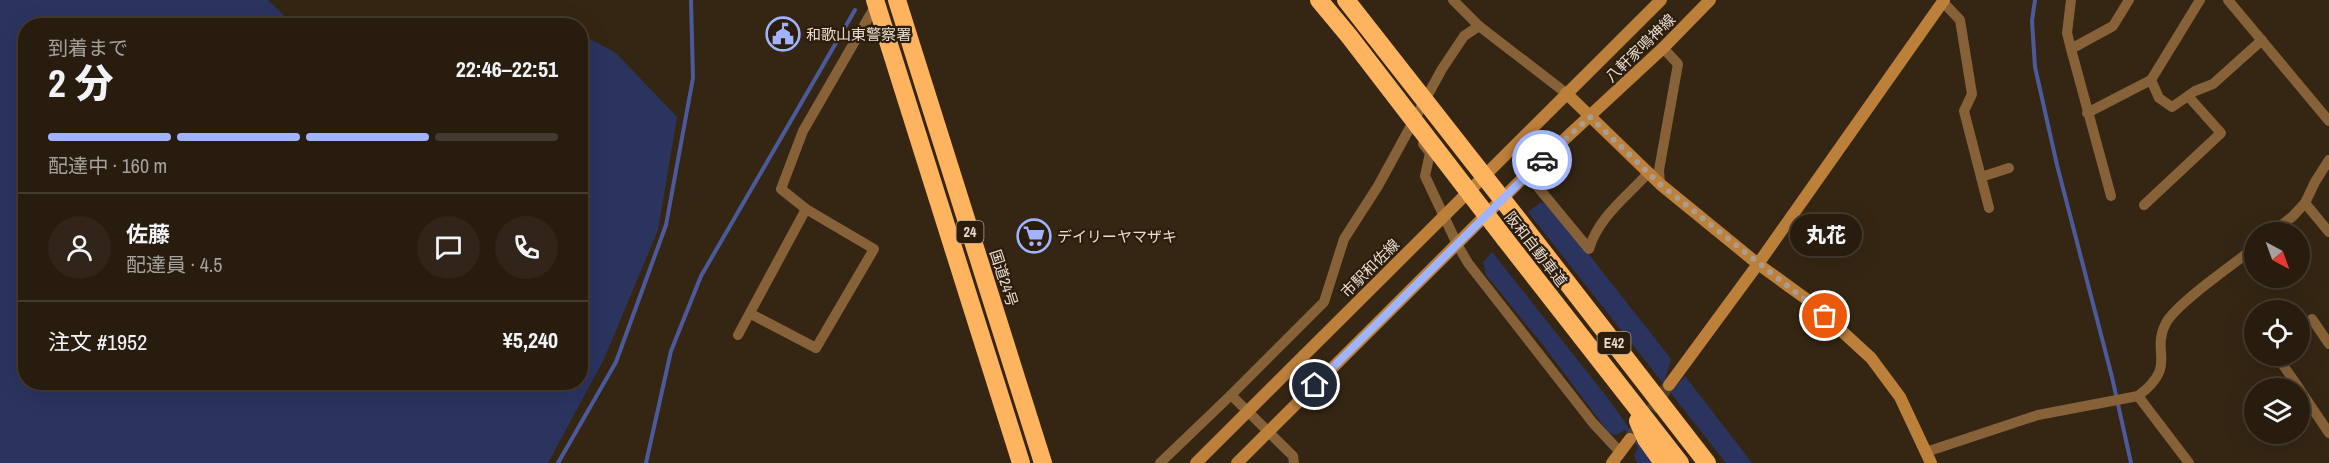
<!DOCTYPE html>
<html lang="ja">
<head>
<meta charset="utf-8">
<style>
	:root { --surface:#281c0f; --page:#302518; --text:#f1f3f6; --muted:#a5a19e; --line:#443a2f; --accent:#a0b3fd }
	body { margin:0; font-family:"Archivo Narrow","Noto Sans JP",sans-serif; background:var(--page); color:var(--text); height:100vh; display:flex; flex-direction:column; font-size:22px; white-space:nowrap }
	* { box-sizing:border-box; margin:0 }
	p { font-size:20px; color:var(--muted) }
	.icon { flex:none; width:33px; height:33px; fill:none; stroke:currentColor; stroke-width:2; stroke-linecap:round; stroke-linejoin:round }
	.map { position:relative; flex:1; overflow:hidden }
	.panel { position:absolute; left:18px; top:18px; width:570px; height:372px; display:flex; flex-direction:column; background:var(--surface); border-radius:24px; box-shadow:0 6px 24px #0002,0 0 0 2px var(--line) }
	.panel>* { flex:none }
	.needle { width:39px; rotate:139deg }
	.controls { position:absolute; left:2244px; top:222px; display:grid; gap:12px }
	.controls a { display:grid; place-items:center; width:66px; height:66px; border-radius:50%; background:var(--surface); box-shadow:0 6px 24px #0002,0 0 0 2px var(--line); font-size:30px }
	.pin { position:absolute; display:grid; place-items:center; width:51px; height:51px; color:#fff; margin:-26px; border:3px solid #fff; border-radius:50%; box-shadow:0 2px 6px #0007 }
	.courier { position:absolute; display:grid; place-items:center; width:60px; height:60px; margin:-30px; border:4px solid #a0b3fd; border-radius:50%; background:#fff; color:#222; box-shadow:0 2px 8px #0007 }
	.bubble { position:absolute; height:42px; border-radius:21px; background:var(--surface); box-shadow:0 6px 24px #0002,0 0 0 2px var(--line); font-size:20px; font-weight:800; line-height:42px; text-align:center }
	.head em { font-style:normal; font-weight:800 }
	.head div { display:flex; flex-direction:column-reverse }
	.head { display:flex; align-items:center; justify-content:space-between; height:102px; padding:0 30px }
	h1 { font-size:39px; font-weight:800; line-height:45px }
	.bar { display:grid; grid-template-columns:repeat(4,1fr); gap:9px 6px; align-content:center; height:72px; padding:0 30px }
	.bar i { height:8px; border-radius:4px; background:var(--line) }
	.bar .on { background:var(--accent) }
	.bar p { grid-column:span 4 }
	.line { display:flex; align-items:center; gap:15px; padding:0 30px; border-top:2px solid var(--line) }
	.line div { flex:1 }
	.round { display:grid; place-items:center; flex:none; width:63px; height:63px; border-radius:32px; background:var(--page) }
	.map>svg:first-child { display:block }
</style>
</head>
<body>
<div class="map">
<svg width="2329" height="463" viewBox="0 0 2329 463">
	<rect width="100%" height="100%" fill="#352614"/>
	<g fill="#2b345f">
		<polygon points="0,0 268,0 294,25 26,26 26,382 580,382 581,34 616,53 677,117 658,230 604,359 548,463 0,463"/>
		<polygon points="1541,202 1553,209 1668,355 1671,360 1665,378 1673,389 1685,376 1752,463 1726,463 1528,212"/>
		<polygon points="1492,252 1607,397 1654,463 1637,463 1634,455 1638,448 1625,430 1616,435 1609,433 1543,345 1486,275 1483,262"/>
	</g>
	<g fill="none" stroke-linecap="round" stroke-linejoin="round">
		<g stroke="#4c5a9c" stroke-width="4">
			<polyline points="2035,0 2032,21 2035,67 2057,165 2112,377 2131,463"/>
			<polyline points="558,463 616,362 666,225 693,78 691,0"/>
			<polyline points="646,463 671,351 701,276 855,10"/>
		</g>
		<polyline stroke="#504130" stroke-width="12" stroke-dasharray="12 6" stroke-linecap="butt" points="1630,439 1669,385"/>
		<g stroke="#876239" stroke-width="10">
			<polyline points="1453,0 1479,26 1566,93"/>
			<polyline points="2071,0 2067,33 2071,49 2113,26 2129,0"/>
			<polyline points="2228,0 2329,121"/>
			<polyline points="1943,2 1960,20 1972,94 1964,111 1989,208"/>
			<polyline points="2071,49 2111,196"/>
			<polyline points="2151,80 2200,0"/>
			<polyline points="2087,113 2151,80 2159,98 2172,107 2188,96"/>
			<polyline points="1423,144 1430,153 1425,176 1457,244 1468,263 1593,423 1620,452"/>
			<polyline points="2329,160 2315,182 2305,203 2329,232"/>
			<path d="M1527 174 1589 249C1599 216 1627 197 1649 172"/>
			<polyline points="1981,177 2009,168"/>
			<polyline points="1660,184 1659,170 1678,64 1663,48"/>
			<polyline points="2144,205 2221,133 2188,96 2195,91 2213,84 2262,40"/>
			<polyline points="2273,232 2293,216 2305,203"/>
			<polyline points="751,314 816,348 874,249 806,209 781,189 803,131 877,3"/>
			<polyline points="2312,319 2329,344"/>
			<polyline points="738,335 806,209"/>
			<polyline points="2283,365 2299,388"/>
			<polyline points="2300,390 2329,433"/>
			<polyline points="2138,396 2189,463"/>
			<path d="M1926 452 2038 415 2138 396C2179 365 2150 353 2166 323 2177 303 2234 264 2254 248"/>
			<polyline points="1160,463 1231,395"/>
			<polyline points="1294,463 1293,456 1231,395 1324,302 1344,239 1378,186 1442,69 1464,36 1479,26"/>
		</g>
		<g stroke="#bc803b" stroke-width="12">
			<polyline points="1566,93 1660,184 1758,264 1809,301 1871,358 1900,397 1931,463"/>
			<polyline points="1669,385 1758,264 1944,0"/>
			<polyline points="1196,463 1661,0"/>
			<polyline points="1237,463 1527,174 1663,48 1710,0"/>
			<polyline points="1612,463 1630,439"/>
		</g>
		<g stroke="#feb35f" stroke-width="18">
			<polyline points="875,0 1021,463"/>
			<polyline points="897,0 1043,463"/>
			<polyline points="1520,222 1707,463"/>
			<polyline points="1505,239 1680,463"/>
			<polyline points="1638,421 1646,439 1663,463"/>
		</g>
		<g stroke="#feb35f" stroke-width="18">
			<polyline points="1319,0 1349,36 1505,239"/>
			<polyline points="1346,0 1520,222"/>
		</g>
	</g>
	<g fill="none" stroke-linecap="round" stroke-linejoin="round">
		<polyline stroke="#a99c90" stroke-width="6" stroke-dasharray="0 10.8" points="1542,160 1590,117 1660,184 1825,316"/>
		<polyline stroke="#a0b3fd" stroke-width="8" points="1315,385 1542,160"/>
	</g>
	<defs>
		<g id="civic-ring" transform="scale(1.725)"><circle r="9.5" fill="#2b1c0b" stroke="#a0b3fd" stroke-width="1.5"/><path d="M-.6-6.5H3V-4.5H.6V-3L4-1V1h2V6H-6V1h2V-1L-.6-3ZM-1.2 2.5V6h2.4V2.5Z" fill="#a0b3fd"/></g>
		<g id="supermarket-ring" transform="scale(1.725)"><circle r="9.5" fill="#2b1c0b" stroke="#a0b3fd" stroke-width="1.5"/><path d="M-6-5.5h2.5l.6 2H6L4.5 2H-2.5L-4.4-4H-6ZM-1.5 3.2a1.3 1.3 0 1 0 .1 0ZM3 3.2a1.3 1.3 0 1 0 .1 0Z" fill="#a0b3fd"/></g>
	</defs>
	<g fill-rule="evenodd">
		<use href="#civic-ring" x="783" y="34"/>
		<use href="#supermarket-ring" x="1034" y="236"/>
	</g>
	<g text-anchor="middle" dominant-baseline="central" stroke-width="4.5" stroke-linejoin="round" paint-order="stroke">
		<g fill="#2b1c0b" stroke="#afa296" stroke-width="1.5">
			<rect x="956.5" y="221" width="27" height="22" rx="4.5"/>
			<rect x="1597.5" y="332" width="33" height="22" rx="4.5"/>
		</g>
		<g font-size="14" font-weight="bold" fill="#e7dcd2">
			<text x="970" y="232">24</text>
			<text x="1614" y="343">E42</text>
		</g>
		<g font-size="15" fill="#e7dcd2" stroke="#2b1c0b" text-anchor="start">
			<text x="806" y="34">和歌山東警察署</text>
			<text x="1057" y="236">デイリーヤマザキ</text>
		</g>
		<g font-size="15" fill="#e7dcd2" stroke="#2b1c0b">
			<text transform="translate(1640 48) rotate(-44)">八軒家鳴神線</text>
			<text transform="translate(1536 249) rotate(52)">阪和自動車道</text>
			<text transform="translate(1370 268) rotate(-45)">市駅和佐線</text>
			<text transform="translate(1004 278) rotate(72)">国道24号</text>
		</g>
	</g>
</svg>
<div class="controls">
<a><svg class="needle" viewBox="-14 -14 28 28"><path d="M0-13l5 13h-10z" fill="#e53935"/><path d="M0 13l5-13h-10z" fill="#a5a19e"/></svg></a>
<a><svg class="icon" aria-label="locate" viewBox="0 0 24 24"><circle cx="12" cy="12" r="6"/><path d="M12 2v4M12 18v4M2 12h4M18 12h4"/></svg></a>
<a><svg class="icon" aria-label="layers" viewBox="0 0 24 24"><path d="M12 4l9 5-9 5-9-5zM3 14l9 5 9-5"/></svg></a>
</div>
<div class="pin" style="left:1825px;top:316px;background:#ea580c"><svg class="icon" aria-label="bag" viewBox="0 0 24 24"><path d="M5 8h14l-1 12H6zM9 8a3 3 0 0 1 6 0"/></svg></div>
<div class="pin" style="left:1315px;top:385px;background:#1f2937"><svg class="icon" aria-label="home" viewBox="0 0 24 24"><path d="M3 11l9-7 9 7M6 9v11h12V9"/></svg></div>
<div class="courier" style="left:1542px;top:160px"><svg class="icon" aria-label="car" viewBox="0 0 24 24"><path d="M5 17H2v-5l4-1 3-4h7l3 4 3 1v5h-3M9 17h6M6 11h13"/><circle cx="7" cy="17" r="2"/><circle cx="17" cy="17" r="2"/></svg></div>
<div class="bubble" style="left:1790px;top:214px;width:72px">丸花</div>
<section class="panel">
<div class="head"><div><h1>2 分</h1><p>到着まで</p></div><em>22:46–22:51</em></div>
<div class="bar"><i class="on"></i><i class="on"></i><i class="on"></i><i></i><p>配達中 · 160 m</p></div>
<div class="line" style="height:108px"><a class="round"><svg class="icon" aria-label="person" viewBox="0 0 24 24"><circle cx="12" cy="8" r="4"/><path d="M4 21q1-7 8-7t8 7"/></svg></a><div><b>佐藤</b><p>配達員 · 4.5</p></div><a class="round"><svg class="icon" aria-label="chat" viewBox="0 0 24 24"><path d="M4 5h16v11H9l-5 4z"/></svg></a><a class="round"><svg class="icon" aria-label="phone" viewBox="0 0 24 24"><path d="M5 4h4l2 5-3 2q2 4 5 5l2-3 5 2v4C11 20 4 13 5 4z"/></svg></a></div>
<div class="line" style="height:78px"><div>注文 #1952</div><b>¥5,240</b></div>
</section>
</div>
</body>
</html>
